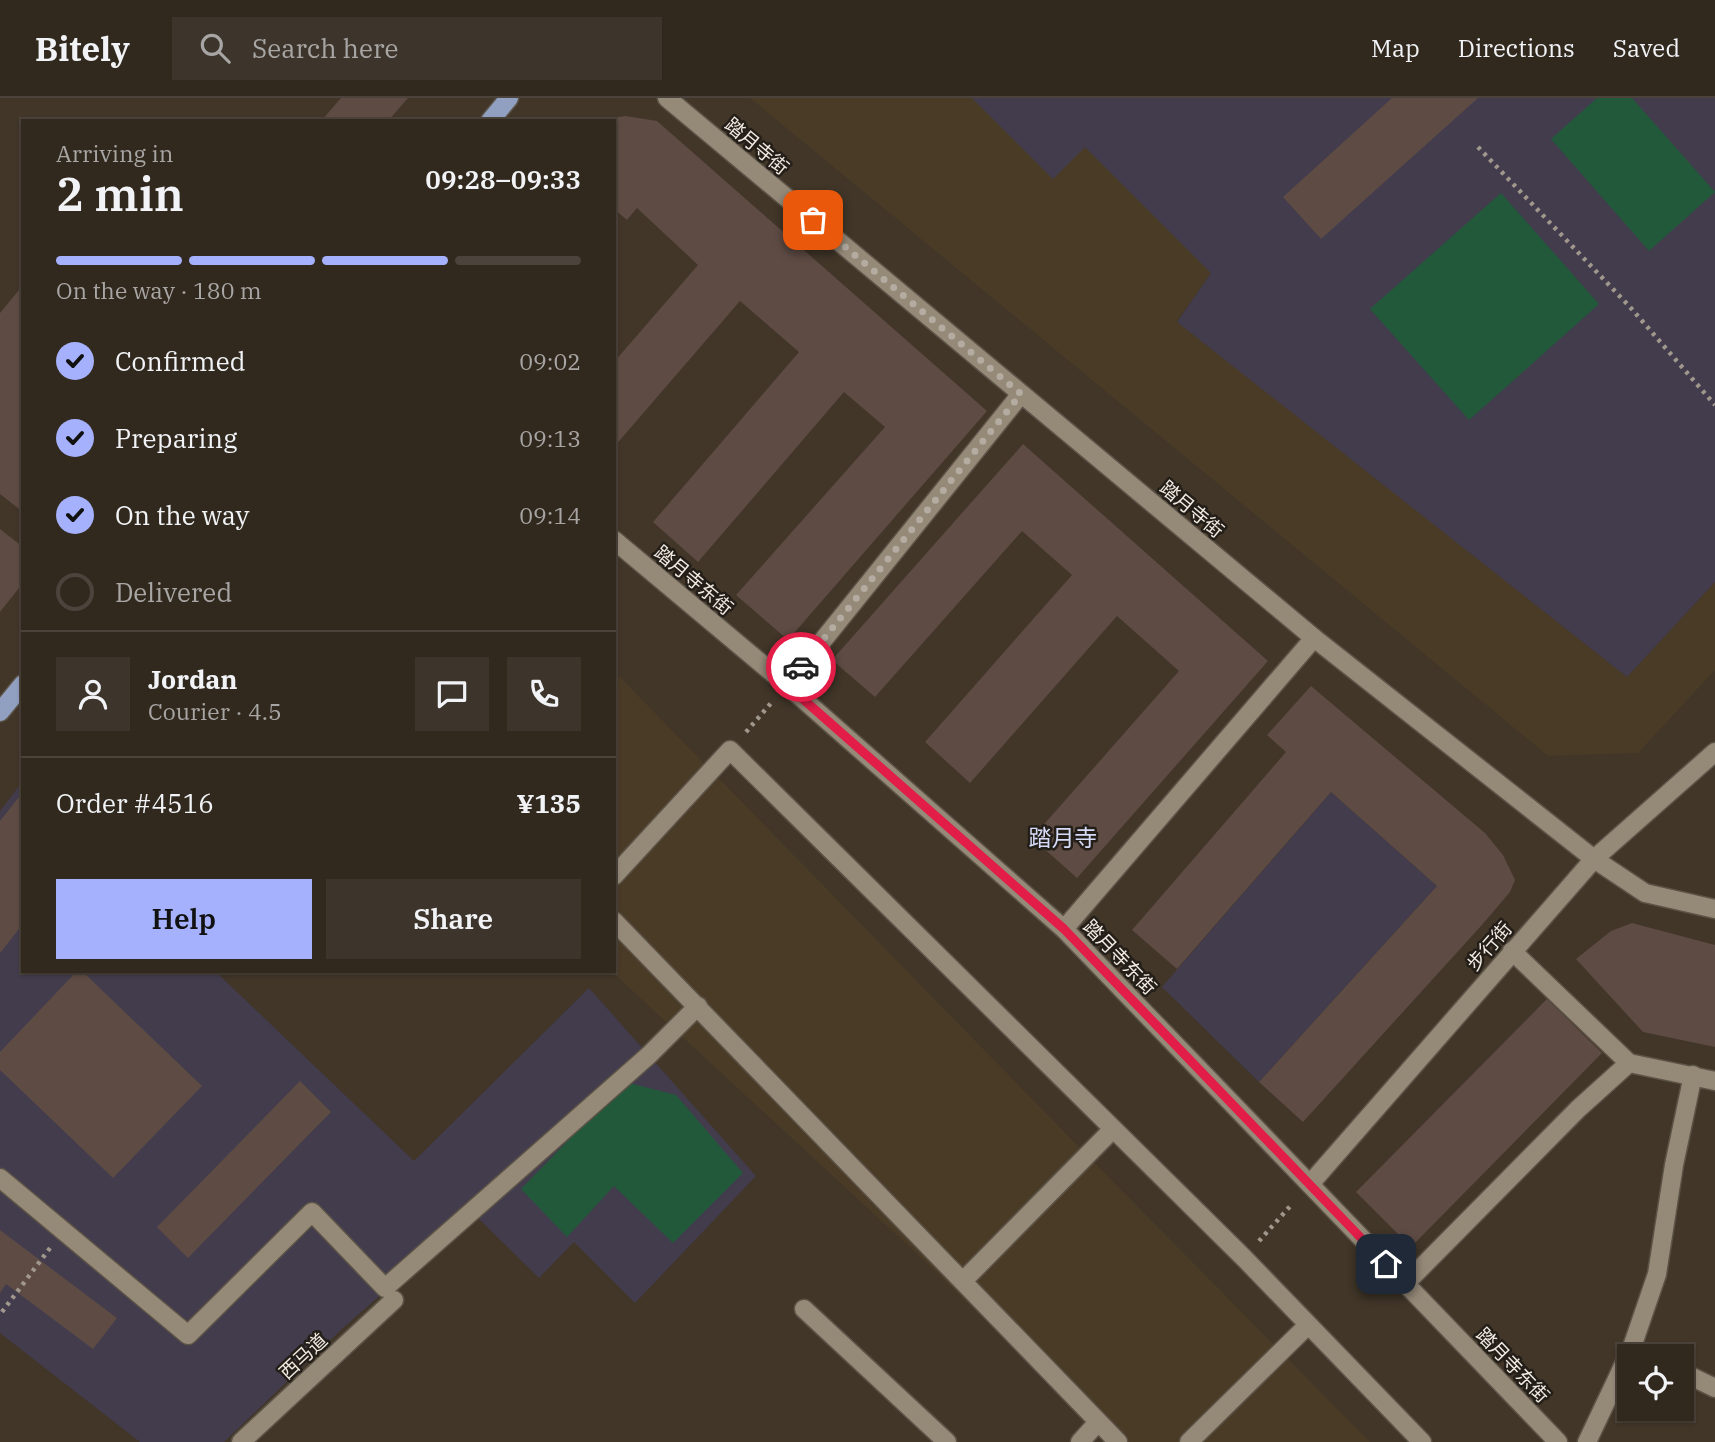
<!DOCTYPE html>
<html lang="en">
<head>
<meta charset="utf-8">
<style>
	:root { --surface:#31281e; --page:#3d342b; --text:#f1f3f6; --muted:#a8a6a4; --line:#4c443c; --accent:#a5b1fc }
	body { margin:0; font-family:"IBM Plex Serif","Noto Sans SC",serif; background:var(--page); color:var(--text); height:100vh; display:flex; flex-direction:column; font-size:26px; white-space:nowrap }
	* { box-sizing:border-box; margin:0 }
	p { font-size:23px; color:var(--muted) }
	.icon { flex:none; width:38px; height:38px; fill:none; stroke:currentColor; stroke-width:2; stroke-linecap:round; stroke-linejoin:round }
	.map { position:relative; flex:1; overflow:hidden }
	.sheet { position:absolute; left:21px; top:21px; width:595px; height:854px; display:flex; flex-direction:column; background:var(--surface); border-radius:0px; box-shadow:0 2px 5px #0004,0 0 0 2px var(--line) }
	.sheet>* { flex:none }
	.buttons { position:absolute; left:1617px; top:1246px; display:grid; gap:14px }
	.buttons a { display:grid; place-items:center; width:77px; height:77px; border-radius:0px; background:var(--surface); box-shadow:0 2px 5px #0004,0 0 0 2px var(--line); font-size:35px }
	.pin { position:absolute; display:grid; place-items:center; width:60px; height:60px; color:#fff; margin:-30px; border-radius:14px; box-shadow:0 4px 10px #0006 }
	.courier { position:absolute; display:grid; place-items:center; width:70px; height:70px; margin:-35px; border:5px solid #e11d48; border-radius:50%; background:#fff; color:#222; box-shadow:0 2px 9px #0007 }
	.head em { font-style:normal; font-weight:600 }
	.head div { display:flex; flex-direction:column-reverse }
	.head { display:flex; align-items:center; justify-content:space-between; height:119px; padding:0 35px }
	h1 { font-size:46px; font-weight:600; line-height:52px }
	.bar { display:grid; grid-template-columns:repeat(4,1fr); gap:10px 7px; align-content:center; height:84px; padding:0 35px }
	.bar i { height:9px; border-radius:5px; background:var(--line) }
	.bar .selected { background:var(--accent) }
	.bar p { grid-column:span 4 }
	.line { display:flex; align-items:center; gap:18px; padding:0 35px; border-top:2px solid var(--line) }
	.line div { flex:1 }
	.round { display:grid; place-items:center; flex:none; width:74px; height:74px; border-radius:0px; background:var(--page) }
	ol { padding:0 35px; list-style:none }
	li { display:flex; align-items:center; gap:21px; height:77px }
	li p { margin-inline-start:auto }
	li .icon { padding:7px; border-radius:50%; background:var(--accent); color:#111; stroke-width:4 }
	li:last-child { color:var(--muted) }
	li i { width:38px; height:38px; border:4px solid var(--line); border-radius:50% }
	.button { display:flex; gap:14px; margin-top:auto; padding:14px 35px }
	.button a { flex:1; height:80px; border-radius:0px; background:var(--accent); color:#111; font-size:28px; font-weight:600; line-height:80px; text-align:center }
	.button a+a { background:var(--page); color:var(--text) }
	header { display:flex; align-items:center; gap:42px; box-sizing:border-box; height:98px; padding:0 35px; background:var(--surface); border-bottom:2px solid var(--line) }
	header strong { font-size:33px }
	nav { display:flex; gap:38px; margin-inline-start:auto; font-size:24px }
	.search { width:490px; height:63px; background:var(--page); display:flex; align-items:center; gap:18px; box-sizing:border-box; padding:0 24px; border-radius:0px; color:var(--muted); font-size:26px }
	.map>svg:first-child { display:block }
</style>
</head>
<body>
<header>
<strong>Bitely</strong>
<div class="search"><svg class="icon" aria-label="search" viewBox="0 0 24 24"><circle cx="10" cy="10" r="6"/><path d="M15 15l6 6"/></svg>Search here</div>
<nav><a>Map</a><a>Directions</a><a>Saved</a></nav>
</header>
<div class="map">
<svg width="1715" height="1344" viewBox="0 0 1715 1344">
	<rect width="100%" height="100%" fill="#413628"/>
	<g fill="#4a3b27">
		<polygon points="750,0 972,0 1053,81 1084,48 1211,175 1177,223 1627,579 1715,484 1715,572 1638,655 1548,658"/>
		<polygon points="614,573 1077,1047 1370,1344 1111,1344 928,1166 611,873 614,873"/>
	</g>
	<g fill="#423c4d">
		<polygon points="972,0 1715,0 1715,484 1627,579 1177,224 1211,175 1085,49 1053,81"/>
		<polygon points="20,687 23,690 23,873 215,873 414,1063 589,890 756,1078 635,1205 574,1144 539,1180 474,1116 344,1229 224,1344 140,1344 0,1235 0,713"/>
		<polygon points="1331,694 1437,788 1259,984 1162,889"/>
	</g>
	<g fill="#22593b">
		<polygon points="1597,0 1632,0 1715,94 1649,153 1551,41"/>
		<polygon points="1501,95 1599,206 1469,322 1370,211"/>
		<polygon points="625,984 676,997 743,1075 673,1145 614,1088 567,1139 521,1091"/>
	</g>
	<g fill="#5e4b44">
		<polygon points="341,0 408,0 388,23 324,23 322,22"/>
		<polygon points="1392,0 1478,0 1321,141 1283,99"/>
		<polygon points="626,18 657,23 987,313 788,542 736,497 885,329 844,294 698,464 653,424 799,254 740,203 614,349 614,264 698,167 637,110 627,122 614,111 614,23 601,23 601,21"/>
		<polygon points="23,187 23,414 0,396 0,215"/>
		<polygon points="1023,346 1268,563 1077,780 1032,740 1179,573 1117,518 970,685 925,644 1072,477 1022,433 875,599 832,562"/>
		<polygon points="0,431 23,449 23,485 0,514"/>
		<polygon points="1311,588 1485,735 1503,757 1515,782 1510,794 1481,828 1303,1024 1259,984 1437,788 1331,694 1177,871 1132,832 1286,654 1267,637"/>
		<polygon points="23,694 23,826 0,855 0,723"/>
		<polygon points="1632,825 1715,847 1715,949 1643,934 1576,861 1611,833"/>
		<polygon points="77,873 82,873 202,988 113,1080 0,972 0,954"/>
		<polygon points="1547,901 1602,955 1411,1149 1356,1094"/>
		<polygon points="300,983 331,1014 188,1160 157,1129"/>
		<polygon points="0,1132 117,1220 93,1251 6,1186 0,1195"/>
	</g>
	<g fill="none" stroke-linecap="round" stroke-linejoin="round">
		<g stroke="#5c5347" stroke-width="21">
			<g id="minor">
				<polyline points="667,0 1314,540 1594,761 1645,795 1715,811"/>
				<polyline points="614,442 787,587 1064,831 1558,1344"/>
				<polyline points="787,587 1021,296"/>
				<polyline points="614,778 730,652 1244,1160 1422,1344"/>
				<polyline points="614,823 1118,1344"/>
				<polyline points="1064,831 1314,540"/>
				<polyline points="1512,853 1629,965"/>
				<polyline points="0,1080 188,1237 312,1114 385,1190 649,957 698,908"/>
				<polyline points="1310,1086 1594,761 1715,654"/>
				<polyline points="963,1183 1113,1031"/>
				<polyline points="1406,1185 1578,1011 1629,965 1715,983"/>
				<polyline points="804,1211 947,1344"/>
				<polyline points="1632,1249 1650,1258"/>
				<polyline points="1682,1274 1715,1290"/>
				<polyline points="241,1344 394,1202"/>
				<polyline points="1080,1344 1098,1324"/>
				<polyline points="1189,1344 1307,1228"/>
				<polyline points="1587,1344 1632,1249 1657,1176 1674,1067 1693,977"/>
			</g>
		</g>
		<g stroke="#5c5347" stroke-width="21">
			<g id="major">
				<polyline points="490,23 509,0"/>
				<polyline points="0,614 23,586"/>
			</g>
		</g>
		<g stroke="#a1988d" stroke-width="4.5" stroke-dasharray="3.5 5" stroke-linecap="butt">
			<polyline points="1478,49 1630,209 1715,307"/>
			<polyline points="746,634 772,604"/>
			<polyline points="1259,1143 1293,1105"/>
			<polyline points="2,1214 50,1150"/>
		</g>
		<use href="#minor" stroke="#958978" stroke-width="18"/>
		<use href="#major" stroke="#919fc1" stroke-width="18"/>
	</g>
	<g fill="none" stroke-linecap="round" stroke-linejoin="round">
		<polyline stroke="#b4aca1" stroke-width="7" stroke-dasharray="0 12.6" points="801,569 1021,296 813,122"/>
		<polyline stroke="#e11d48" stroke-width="9" points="801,569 787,587 1064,831 1386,1166"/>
	</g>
	<g text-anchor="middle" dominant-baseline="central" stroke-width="5" stroke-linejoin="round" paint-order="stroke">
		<g font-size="19" fill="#f2ebe2" stroke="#231e18">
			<text transform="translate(757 48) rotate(40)">踏月寺街</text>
			<text transform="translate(1192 411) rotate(40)">踏月寺街</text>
			<text transform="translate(694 482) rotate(40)">踏月寺东街</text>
			<text transform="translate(1489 848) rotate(-49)">步行街</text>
			<text transform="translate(1120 859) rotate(46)">踏月寺东街</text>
			<text transform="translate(303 1258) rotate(-43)">西马道</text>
			<text transform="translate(1513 1267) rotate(46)">踏月寺东街</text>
		</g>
		<g font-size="23" fill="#d6dbf8" stroke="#231e18">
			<text x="1063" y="739">踏月寺</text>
		</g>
	</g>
</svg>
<div class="buttons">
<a><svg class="icon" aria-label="locate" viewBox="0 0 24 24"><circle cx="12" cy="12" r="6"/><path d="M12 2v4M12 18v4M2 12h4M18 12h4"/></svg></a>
</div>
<div class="pin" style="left:813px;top:122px;background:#ea580c"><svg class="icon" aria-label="bag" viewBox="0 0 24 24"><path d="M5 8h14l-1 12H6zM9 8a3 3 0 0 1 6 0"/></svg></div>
<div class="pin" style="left:1386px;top:1166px;background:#1f2937"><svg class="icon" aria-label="home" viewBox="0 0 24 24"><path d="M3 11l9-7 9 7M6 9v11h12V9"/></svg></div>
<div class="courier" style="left:801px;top:569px"><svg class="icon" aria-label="car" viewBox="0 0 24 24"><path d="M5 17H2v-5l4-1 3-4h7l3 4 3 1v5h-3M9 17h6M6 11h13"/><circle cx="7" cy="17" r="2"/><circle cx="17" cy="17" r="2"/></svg></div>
<section class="sheet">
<div class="head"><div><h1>2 min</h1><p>Arriving in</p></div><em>09:28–09:33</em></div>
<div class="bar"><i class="selected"></i><i class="selected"></i><i class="selected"></i><i></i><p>On the way · 180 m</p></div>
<ol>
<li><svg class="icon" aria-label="check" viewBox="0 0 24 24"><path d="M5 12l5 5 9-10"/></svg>Confirmed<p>09:02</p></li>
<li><svg class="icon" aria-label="check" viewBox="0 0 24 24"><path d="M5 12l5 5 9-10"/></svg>Preparing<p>09:13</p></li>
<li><svg class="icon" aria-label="check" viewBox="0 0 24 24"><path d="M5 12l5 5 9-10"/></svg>On the way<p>09:14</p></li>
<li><i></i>Delivered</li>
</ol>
<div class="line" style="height:126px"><a class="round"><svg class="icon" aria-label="person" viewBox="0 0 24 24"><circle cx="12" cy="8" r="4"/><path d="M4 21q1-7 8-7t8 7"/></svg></a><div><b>Jordan</b><p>Courier · 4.5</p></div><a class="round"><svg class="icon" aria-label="chat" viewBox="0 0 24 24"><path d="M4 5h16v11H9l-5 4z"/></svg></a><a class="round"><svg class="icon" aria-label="phone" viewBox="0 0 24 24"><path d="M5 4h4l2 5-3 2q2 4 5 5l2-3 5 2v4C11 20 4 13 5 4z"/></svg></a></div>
<div class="line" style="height:91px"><div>Order #4516</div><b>¥135</b></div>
<div class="button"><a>Help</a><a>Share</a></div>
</section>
</div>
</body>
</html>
